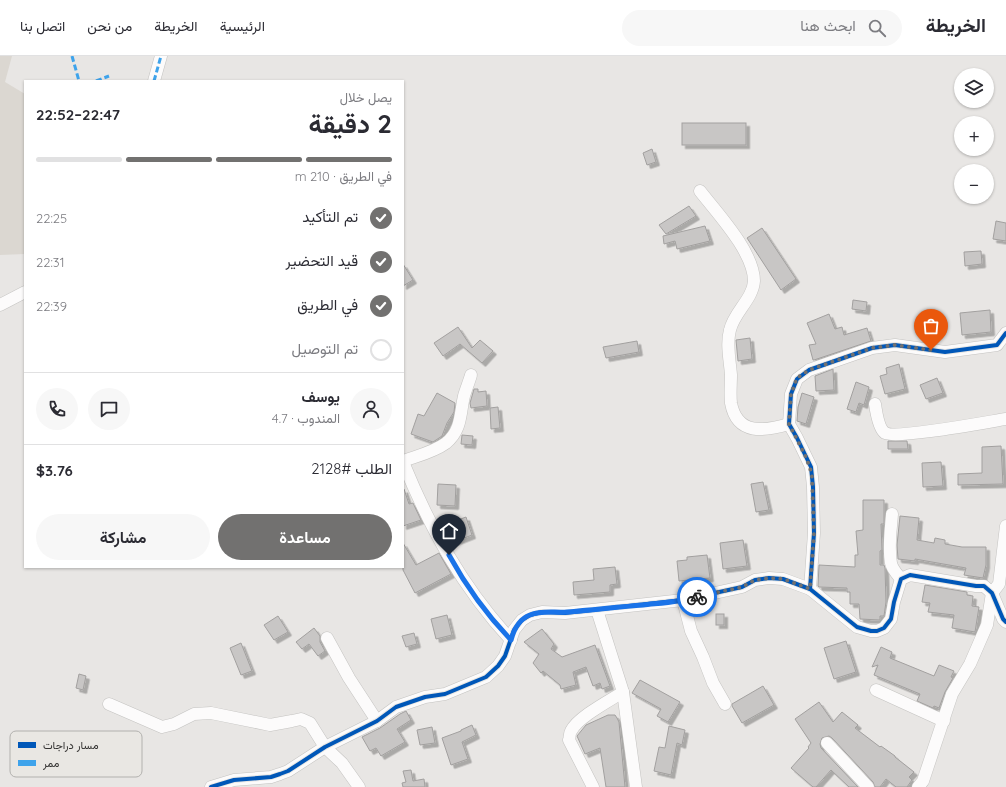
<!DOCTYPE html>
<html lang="ar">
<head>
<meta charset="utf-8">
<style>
	:root { --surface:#fff; --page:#f7f7f7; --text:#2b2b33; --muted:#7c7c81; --line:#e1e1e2; --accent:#727170 }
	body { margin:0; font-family:Quicksand,Vazirmatn,sans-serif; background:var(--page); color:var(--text); direction:rtl; height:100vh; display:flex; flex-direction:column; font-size:15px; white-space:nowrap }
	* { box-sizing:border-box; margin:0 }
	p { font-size:13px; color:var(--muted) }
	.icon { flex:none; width:22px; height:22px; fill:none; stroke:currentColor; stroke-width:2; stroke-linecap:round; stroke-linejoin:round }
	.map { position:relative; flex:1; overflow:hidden; direction:ltr }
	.details { position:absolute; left:24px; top:24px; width:380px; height:488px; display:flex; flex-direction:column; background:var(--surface); border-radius:0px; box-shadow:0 1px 3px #0004; direction:rtl }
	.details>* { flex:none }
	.buttons { position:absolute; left:954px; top:12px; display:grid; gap:8px }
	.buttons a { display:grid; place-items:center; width:40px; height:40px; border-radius:50%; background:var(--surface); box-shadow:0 1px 3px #0004; font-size:20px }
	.pin { position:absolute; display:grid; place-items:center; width:34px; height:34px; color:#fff; margin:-41px -17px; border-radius:50% 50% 50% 0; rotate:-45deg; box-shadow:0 0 4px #0007 }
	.pin .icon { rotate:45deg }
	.courier { position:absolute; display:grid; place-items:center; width:40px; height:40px; margin:-20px; border:3px solid #1a73e8; border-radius:50%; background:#fff; color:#222; box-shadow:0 1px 5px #0007 }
	.overview em { font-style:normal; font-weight:700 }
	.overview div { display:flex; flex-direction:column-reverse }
	.overview { display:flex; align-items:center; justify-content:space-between; height:68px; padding:0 12px }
	h1 { font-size:26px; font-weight:700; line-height:30px }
	.bar { display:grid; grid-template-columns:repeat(4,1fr); gap:6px 4px; align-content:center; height:48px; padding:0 12px }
	.bar i { height:5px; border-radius:3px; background:var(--line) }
	.bar .on { background:var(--accent) }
	.bar p { grid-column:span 4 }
	.line { display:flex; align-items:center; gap:10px; padding:0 12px; border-top:1px solid var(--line) }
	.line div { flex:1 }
	.round { display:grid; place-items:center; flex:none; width:42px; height:42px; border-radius:21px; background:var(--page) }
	ol { padding:0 12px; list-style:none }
	li { display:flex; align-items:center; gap:12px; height:44px }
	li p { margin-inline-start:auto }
	li .icon { padding:4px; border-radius:50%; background:var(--accent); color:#fff; stroke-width:4 }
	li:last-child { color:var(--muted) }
	li i { width:22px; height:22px; border:2px solid var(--line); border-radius:50% }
	.cta { display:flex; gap:8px; margin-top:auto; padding:8px 12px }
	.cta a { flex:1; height:46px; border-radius:24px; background:var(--accent); color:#fff; font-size:16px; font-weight:700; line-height:46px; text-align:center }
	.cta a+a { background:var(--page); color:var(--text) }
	header { display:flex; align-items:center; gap:24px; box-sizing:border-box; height:56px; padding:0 20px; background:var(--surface); border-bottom:1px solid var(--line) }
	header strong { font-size:19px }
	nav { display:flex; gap:22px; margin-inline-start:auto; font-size:14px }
	.search { width:280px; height:36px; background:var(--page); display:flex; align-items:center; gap:10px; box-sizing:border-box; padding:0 14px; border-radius:22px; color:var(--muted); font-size:15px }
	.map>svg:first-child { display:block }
</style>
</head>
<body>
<header>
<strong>الخريطة</strong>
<div class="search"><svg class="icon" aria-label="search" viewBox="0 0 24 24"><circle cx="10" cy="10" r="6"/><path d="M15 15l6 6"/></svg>ابحث هنا</div>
<nav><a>الرئيسية</a><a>الخريطة</a><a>من نحن</a><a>اتصل بنا</a></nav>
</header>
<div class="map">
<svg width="1006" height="731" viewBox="0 0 1006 731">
	<defs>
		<filter id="shadow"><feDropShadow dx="3.5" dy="3.5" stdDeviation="0" flood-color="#0004"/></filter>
	</defs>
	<rect width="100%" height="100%" fill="#e8e6e4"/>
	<polygon fill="#dbd7d1" points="0,0 12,0 5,26 25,38 25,198 0,199"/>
	<g fill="#c8c6c5" stroke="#a2a09f" filter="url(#shadow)">
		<rect x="682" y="67" width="64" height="22"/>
		<polygon points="652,93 656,106 647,109 643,97"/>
		<polygon points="689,150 696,160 666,178 659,169"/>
		<polygon points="996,165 1006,167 1006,185 993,183"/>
		<polygon points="705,170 710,185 677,193 675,185 664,188 663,180"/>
		<polygon points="762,172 796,223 781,234 747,182"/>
		<polygon points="981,195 982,208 965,210 964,196"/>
		<polygon points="403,208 413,224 403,230"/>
		<polygon points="853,244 867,246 866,255 852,253"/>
		<polygon points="990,254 991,276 962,279 960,257"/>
		<polygon points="829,258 835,273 842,271 844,279 867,272 871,285 814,304 813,304 809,289 816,288 807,267"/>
		<polygon points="458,271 472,292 480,284 493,295 482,307 460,288 443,300 434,287"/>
		<polygon points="750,282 752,303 738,305 736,284"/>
		<polygon points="637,285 639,296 606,302 603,291"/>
		<polygon points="899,308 905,333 885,338 880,320 887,318 886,312"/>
		<polygon points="833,313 834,334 816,335 815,320"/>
		<polygon points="937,322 943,337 926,343 920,329"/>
		<polygon points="856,326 869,331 864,349 859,347 856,356 847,353"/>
		<polygon points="474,333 478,333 478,336 486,335 487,350 471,352 470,347"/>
		<polygon points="437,337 455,347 454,356 447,367 442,380 433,386 411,378 418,358 424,360"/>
		<polygon points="802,337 814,341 806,368 797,365 798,351"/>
		<polygon points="498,351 500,372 491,373 490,352"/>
		<polygon points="462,379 473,380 472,389 461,388"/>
		<polygon points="888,385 907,385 908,393 888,393"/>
		<polygon points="1001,390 1003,428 958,429 958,418 982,417 982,391"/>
		<polygon points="941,406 943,430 923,431 922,407"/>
		<polygon points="763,426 769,454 756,456 751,428"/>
		<polygon points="438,428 456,429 455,450 437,449"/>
		<polygon points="404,433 409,448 413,447 421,464 403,470 403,434"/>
		<polygon points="863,444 884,444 884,468 881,468 882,494 880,495 880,509 884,509 885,512 886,546 884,560 880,560 880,564 860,563 859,548 850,548 850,536 847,536 847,532 819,531 818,530 819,509 855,511 855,499 858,499 856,475 863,474"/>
		<polygon points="900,460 919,462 917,484 934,487 935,482 945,484 945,488 962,491 986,491 986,509 983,522 964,519 966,512 915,503 915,505 898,503 897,489"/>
		<polygon points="466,461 472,479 454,486 447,468"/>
		<polygon points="743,484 747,510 723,513 720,487"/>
		<polygon points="403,487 416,509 439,497 451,518 415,537 403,514"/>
		<polygon points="707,499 710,522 679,525 677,505 687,504 687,501"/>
		<polygon points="615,511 617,528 610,529 610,536 574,539 573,526 594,524 593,513"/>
		<polygon points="925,529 967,536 967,539 973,540 972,550 979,551 975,576 952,572 954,559 928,556 930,547 922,546"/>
		<rect x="716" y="558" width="8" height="11"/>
		<polygon points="447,559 452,579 436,583 431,563"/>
		<polygon points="278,560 288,576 274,584 264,569"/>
		<polygon points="314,572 320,580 320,586 325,595 318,600 309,588 302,593 296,586"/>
		<polygon points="542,573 554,588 551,593 562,601 595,589 610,630 602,633 600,627 593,630 586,611 573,616 576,629 561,633 560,629 543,615 541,617 533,607 539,598 524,586"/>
		<polygon points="414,577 417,588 406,591 402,580"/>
		<polygon points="846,585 856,616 834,623 824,592"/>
		<polygon points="241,587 252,615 241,619 230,592"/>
		<polygon points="881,591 892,596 890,602 934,620 939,609 954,615 951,621 953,622 945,636 939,652 934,650 933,652 917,645 920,638 874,619 878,609 872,611"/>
		<polygon points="79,618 86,620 83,634 76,632"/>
		<polygon points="640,624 680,646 668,666 657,660 661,653 632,637"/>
		<polygon points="763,630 774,649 742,667 732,650 732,648"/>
		<polygon points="819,646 833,666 842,656 858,669 855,672 880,691 881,690 895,700 895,701 914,716 909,721 912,724 907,731 896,731 886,723 880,731 875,731 873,726 832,682 829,680 822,682 820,688 821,692 858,731 849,731 831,714 816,731 813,731 791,712 809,692 808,691 811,687 795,663"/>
		<polygon points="406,655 411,664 397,673 405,686 381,700 376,692 370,695 362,681 380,672 400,658"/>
		<polygon points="608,659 615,659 617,662 619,666 625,731 606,731 600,692 585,698 577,680 586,669"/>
		<polygon points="472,669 476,679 462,686 468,703 451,709 442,682 461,675 461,674"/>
		<polygon points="669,670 685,674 682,689 677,687 671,719 654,715 659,691 665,692"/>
		<polygon points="432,671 435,687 420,689 417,674"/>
		<polygon points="411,714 413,725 424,723 425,731 403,731 402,727 406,726 403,715"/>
	</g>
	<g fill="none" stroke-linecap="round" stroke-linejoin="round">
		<g stroke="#c4c3c1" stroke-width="13">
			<g id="minor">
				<polyline points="154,25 161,0"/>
				<path d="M700 135C717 157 754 196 754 225 753 243 734 256 730 274 726 288 730 305 731 319 731 328 730 338 731 347 737 380 765 375 789 368"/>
				<polyline points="0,249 25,236"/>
				<path d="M875 348C876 355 879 373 885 377 897 383 987 366 1006 363"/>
				<path d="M403 405C417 400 434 396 446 387 462 374 460 357 464 340 466 333 469 326 471 319"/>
				<path d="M403 406C430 472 462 531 511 584"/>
				<path d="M892 458C891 473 888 491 891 507 892 513 897 518 901 523"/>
				<polyline points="810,533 814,477 813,431 811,411 797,382 789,368 791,338 797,323 809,314 872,292 895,289 945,296 997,289 1006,277"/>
				<polyline points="683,544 691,575 703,601 713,627 725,648"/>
				<polyline points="597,554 623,636 636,731"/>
				<polyline points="327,582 349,622 377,665"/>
				<polyline points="876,634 944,665"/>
				<polyline points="109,648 162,671 174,668 194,658 211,657 270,669 292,665 301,663 310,667 325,691 342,707 359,731"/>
				<polyline points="827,687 868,731"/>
				<polyline points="211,731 234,724 271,721 280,718 288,715 325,691 377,665 396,651 425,641 445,638 486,621 498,610 505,600 514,574 522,564 530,559 542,556 565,557 683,544 742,531 755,524 769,522 783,523 810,533 857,571 871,575 877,575 884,572 891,563 894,546 901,523 910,519 976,530 984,530 992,537 1003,563 1006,566"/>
				<path d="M593 731 569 684C570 682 569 678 571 675 578 661 609 645 623 636"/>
				<polyline points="918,731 923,725 952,638 970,608 987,569 992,537 999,528 1006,470"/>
			</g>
		</g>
		<use href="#minor" stroke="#fcfbfb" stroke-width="12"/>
		<g stroke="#3ea3eb" stroke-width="3" stroke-dasharray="6 3" stroke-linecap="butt">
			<polyline points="72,0 79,25"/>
			<polyline points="96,25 109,20"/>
			<polyline points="154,25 161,0"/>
		</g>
		<g stroke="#e9e7e3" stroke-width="6">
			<g id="cycleway">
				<polyline points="810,533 814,477 813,431 811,411 797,382 789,368 791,338 797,323 809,314 872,292 895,289 945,296 997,289 1006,277"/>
				<polyline points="211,731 234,724 271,721 280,718 288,715 325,691 377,665 396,651 425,641 445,638 486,621 498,610 505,600 514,574 522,564 530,559 542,556 565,557 683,544 742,531 755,524 769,522 783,523 810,533 857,571 871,575 877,575 884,572 891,563 894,546 901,523 910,519 976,530 984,530 992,537 1003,563 1006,566"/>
			</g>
		</g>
		<use href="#cycleway" stroke="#0057b8" stroke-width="4"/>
	</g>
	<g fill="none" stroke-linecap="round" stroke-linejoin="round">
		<polyline stroke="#727170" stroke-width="4" stroke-dasharray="0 7.2" points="697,541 742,531 755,524 769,522 783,523 810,533 814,477 812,421 810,412 805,399 789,368 791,338 797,322 809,314 872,292 895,289 931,294"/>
		<path stroke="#1a73e8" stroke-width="5" d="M449 499C466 530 486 558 511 584 514 573 519 563 530 559 542 554 555 557 567 556 592 554 618 551 643 549 661 547 680 546 697 541"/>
	</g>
	<rect x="10" y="675" width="132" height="46" rx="6" fill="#e9e7e3" stroke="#b2b1ae" stroke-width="1"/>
	<rect x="18" y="686" width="18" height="6" fill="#0057b8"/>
	<rect x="18" y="704" width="18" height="6" fill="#3ea3eb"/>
	<g font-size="11" fill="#333231">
		<text x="43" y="693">مسار دراجات</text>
		<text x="43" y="711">ممر</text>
	</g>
</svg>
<div class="buttons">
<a><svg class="icon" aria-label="layers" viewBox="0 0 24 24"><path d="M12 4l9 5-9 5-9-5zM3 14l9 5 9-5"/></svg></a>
<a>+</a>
<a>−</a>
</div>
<div class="pin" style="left:931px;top:294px;background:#ea580c"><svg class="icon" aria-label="bag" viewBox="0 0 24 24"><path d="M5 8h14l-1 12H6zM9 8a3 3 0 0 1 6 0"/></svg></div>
<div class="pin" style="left:449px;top:499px;background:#1f2937"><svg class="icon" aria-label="home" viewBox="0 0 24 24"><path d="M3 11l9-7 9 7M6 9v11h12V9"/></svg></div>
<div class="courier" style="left:697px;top:541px"><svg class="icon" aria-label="bike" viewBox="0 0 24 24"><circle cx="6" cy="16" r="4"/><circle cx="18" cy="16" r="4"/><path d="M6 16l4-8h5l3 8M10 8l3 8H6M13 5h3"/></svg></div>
<section class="details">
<div class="overview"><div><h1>2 دقيقة</h1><p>يصل خلال</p></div><em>22:47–22:52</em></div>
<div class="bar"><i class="on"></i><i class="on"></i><i class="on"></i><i></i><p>في الطريق · 210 m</p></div>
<ol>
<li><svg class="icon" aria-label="check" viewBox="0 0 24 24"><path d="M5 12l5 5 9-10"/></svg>تم التأكيد<p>22:25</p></li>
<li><svg class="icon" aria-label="check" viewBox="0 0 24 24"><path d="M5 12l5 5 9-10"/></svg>قيد التحضير<p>22:31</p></li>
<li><svg class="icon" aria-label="check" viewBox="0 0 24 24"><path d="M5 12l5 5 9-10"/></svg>في الطريق<p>22:39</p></li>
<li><i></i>تم التوصيل</li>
</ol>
<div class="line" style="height:72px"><a class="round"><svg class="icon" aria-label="person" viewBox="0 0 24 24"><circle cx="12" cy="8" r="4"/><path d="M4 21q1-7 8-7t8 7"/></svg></a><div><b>يوسف</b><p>المندوب · 4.7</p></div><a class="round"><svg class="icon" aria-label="chat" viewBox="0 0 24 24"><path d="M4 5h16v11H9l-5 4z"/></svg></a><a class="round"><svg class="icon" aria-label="phone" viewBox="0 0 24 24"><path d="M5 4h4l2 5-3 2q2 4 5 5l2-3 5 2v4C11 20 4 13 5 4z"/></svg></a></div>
<div class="line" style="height:52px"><div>الطلب #2128</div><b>$3.76</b></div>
<div class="cta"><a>مساعدة</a><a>مشاركة</a></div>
</section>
</div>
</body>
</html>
